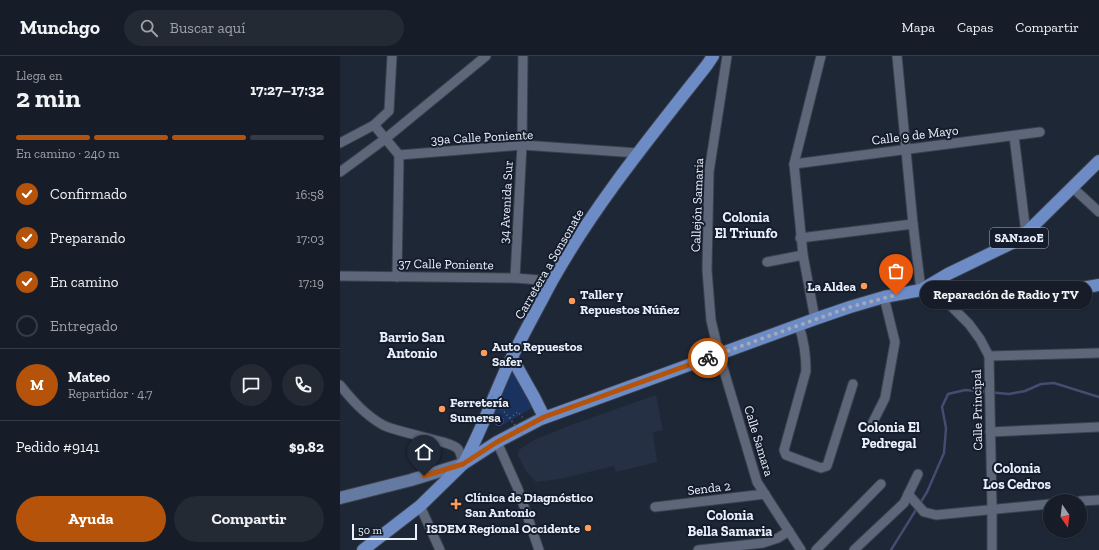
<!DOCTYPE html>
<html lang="es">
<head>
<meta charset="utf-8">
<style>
	:root { --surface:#161d28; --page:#232a34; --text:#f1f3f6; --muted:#9ea2a8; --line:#353b45; --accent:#b45309 }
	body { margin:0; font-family:"Zilla Slab",serif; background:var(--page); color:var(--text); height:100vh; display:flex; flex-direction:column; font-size:15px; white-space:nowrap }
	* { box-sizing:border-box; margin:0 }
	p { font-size:13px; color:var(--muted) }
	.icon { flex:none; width:22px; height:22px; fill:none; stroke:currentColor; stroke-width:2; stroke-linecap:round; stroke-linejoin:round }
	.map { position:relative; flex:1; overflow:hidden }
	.details { display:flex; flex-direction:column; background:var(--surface); width:340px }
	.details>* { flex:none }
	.needle { width:26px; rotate:166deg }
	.buttons { position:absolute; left:703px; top:438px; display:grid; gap:8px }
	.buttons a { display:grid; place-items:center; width:44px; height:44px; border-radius:50%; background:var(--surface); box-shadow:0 1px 3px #0004,0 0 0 1px var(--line); font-size:20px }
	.scale { position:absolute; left:12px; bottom:10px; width:65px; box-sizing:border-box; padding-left:4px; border:2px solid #ebf1fc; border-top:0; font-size:11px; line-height:14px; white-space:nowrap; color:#ebf1fc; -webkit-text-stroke:3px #151d2c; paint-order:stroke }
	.pin { position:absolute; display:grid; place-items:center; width:34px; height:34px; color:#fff; margin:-41px -17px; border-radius:50% 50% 50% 0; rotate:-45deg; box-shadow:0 0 4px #0007 }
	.pin .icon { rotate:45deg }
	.courier { position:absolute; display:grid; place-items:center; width:40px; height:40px; margin:-20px; border:3px solid #b45309; border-radius:50%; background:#fff; color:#222; box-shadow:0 1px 5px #0007 }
	.bubble { position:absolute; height:28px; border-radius:14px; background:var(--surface); box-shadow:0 1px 3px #0004,0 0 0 1px var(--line); font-size:13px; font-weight:700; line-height:28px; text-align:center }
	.overview em { font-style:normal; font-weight:700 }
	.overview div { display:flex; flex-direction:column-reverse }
	.overview { display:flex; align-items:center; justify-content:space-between; height:68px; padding:0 16px }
	h1 { font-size:26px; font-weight:700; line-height:30px }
	.bar { display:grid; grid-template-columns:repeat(4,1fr); gap:6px 4px; align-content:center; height:48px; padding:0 16px }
	.bar i { height:5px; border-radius:3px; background:var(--line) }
	.bar .selected { background:var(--accent) }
	.bar p { grid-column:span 4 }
	.line { display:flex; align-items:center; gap:10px; padding:0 16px; border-top:1px solid var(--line) }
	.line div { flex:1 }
	.round { display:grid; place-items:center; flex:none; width:42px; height:42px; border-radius:21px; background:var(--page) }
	ol { padding:0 16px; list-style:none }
	li { display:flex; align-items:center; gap:12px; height:44px }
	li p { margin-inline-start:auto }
	li .icon { padding:4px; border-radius:50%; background:var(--accent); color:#fff; stroke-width:4 }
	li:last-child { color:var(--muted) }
	li i { width:22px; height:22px; border:2px solid var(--line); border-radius:50% }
	.cta { display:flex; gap:8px; margin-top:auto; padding:8px 16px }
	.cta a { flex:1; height:46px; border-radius:24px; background:var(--accent); color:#fff; font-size:16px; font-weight:700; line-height:46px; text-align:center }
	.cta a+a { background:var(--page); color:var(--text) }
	header { display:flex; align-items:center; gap:24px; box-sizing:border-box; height:56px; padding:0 20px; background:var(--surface); border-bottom:1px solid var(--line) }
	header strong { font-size:19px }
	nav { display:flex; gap:22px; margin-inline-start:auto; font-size:14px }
	.search { width:280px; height:36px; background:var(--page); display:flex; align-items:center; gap:10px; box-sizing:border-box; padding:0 14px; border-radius:22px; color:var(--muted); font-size:15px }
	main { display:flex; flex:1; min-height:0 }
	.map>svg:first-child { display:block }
</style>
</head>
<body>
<header>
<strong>Munchgo</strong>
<div class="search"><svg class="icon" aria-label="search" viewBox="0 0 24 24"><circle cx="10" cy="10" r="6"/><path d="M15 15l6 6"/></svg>Buscar aquí</div>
<nav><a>Mapa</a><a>Capas</a><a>Compartir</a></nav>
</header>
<main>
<section class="details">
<div class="overview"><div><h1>2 min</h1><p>Llega en</p></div><em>17:27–17:32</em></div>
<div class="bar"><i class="selected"></i><i class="selected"></i><i class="selected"></i><i></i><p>En camino · 240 m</p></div>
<ol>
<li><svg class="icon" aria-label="check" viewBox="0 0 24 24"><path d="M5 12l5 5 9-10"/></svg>Confirmado<p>16:58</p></li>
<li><svg class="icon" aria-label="check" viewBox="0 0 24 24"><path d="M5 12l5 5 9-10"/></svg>Preparando<p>17:03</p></li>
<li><svg class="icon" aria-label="check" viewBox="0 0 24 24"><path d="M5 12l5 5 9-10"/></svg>En camino<p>17:19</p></li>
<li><i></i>Entregado</li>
</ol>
<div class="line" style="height:72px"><b class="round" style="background:var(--accent);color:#fff">M</b><div><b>Mateo</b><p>Repartidor · 4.7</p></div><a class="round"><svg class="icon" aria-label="chat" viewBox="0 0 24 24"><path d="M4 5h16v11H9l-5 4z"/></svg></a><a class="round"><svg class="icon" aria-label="phone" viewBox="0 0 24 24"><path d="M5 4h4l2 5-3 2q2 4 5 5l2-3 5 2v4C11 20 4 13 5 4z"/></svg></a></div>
<div class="line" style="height:52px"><div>Pedido #9141</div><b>$9.82</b></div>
<div class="cta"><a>Ayuda</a><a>Compartir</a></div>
</section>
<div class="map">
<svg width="759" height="494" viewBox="0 0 759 494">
	<defs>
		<pattern id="water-ripples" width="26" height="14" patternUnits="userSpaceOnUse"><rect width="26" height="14" fill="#000436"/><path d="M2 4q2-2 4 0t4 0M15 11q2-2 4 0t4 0" fill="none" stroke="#252954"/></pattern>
	</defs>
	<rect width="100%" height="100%" fill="#1e2736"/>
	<polygon fill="#253045" points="316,339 323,374 313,376 317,406 276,416 274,410 219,423 196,426 186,415 178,400 179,394 194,384 228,370"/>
	<polygon fill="#1a3260" points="172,317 175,317 197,349 161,370 156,370 153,366 152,360"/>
	<circle fill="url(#water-ripples)" stroke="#464b71" cx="159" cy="365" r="4.5"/>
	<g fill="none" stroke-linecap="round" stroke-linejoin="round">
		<polyline stroke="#464b71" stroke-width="2.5" points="551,494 587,436 604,397 606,372 602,351 608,338 625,334 669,338 685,335 701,328 714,327 759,341"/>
		<g stroke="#3a414e" stroke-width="11">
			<g id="street">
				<polyline points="387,0 369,116 367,214 371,264 379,298 417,426 461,494"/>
				<polyline points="557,0 573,168 581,234"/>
				<polyline points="34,69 59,99 57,221"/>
				<polyline points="674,80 686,177"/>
				<polyline points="0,87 34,69 49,55 52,0"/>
				<polyline points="59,99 182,89 298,97"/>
				<polyline points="454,108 700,76"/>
				<polyline points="0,116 45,83 146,0"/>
				<polyline points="732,131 759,156"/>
				<polyline points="460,182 573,168"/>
				<polyline points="427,206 463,199"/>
				<polyline points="0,220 175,222 212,225"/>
				<polyline points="175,222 182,89 183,0"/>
				<polyline points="595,234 629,268 640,283 649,300 652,453 652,494"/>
				<polyline points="475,263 463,199 454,108 481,0"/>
				<path d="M459 270C464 285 466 299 466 315L444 394 446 399 481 412 487 410 513 328"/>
				<polyline points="649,300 759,297"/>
				<path d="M0 329C12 344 25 359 43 369 58 377 112 385 118 393 121 397 122 403 123 408"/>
				<polyline points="531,370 545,342 555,286 544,241"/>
				<polyline points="650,376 759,371"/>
				<polyline points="157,386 178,433 199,494"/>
				<polyline points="568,438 584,456 596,459 710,448"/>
				<polyline points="740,445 759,444"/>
				<polyline points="80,450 100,494"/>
				<polyline points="315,451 425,438"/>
				<polyline points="358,494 423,487 438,482 449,475"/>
				<polyline points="476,494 541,428"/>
				<polyline points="514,494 564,447 578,418"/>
			</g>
		</g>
		<g stroke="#3a414e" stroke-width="14">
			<polyline id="secondary" points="0,442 71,424 123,408"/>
		</g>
		<g stroke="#3a414e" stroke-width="14">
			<g id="primary">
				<polyline points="581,234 608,218 674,186 686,177 759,105"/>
				<polyline points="172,302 194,341 204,361"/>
				<path d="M125 405C141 375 153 342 167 311 181 282 197 253 212 225 255 148 312 79 367 9L373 0"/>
				<polyline points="23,494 80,450 123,408 157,386 201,363 475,263 510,251 544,241 581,234 730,234 759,229"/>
			</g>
		</g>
		<polyline stroke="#666e7b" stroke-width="1.5" stroke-dasharray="1 3" stroke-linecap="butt" points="170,362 178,356 183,362"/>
		<use href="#street" stroke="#5d6779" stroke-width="9"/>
		<use href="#secondary" stroke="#657aa0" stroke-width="12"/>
		<use href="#primary" stroke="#6d8cc6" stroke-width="12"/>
		<polyline stroke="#666e7b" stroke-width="1.5" stroke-dasharray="1 3" stroke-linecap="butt" points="149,337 183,379"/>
	</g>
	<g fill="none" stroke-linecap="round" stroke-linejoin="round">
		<polyline stroke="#a3aab7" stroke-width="4" stroke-dasharray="0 7.2" points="368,302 510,251 556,239"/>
		<polyline stroke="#b45309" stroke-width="5" points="84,420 123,408 157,386 204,361 368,302"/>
	</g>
	<g fill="#ff9b5a" stroke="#151d2c" stroke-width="1.5">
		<circle cx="524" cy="230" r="4"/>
		<circle cx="232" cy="245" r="4"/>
		<circle cx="144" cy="297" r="4"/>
		<circle cx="102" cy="353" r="4"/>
		<path d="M114 442h4v4h4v4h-4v4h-4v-4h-4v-4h4z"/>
		<circle cx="248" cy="472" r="4"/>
	</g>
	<g text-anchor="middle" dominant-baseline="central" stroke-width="4" stroke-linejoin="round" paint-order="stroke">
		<rect fill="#151d2c" stroke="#abb1be" stroke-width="1" x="650" y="172" width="58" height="20" rx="3"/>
		<g font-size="12" font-weight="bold" fill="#ebf1fc">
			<text x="679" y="182">SAN120E</text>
		</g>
		<g font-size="13" fill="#ebf1fc" stroke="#151d2c">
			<text transform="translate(575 79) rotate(-7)">Calle 9 de Mayo</text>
			<text transform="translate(142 81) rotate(-3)">39a Calle Poniente</text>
			<text transform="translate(166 146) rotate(-87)">34 Avenida Sur</text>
			<text transform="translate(357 149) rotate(-88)">Callejón Samaria</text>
			<text transform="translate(106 208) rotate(1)">37 Calle Poniente</text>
			<text transform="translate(209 208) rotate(-60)">Carretera a Sonsonate</text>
			<text transform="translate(637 354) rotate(-91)">Calle Principal</text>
			<text transform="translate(419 385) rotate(73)">Calle Samara</text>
			<text transform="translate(369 432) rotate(-7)">Senda 2</text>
		</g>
		<g font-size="13" font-weight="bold" fill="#ebf1fc" stroke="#151d2c" text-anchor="start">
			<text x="516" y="230" text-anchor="end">La Aldea</text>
			<text x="240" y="238">Taller y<tspan x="240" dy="15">Repuestos Núñez</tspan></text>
			<text x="152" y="290">Auto Repuestos<tspan x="152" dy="15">Safer</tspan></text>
			<text x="110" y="346">Ferretería<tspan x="110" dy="15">Sumersa</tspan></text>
			<text x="125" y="441">Clínica de Diagnóstico<tspan x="125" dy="15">San Antonio</tspan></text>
			<text x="240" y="472" text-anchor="end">ISDEM Regional Occidente</text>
		</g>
		<g font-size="14" font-weight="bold" fill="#ebf1fc" stroke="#151d2c">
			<text x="406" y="161">Colonia<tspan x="406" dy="16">El Triunfo</tspan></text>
			<text x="72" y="281">Barrio San<tspan x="72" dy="16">Antonio</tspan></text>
			<text x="549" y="371">Colonia El<tspan x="549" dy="16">Pedregal</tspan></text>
			<text x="677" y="412">Colonia<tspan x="677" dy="16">Los Cedros</tspan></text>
			<text x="390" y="459">Colonia<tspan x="390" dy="16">Bella Samaria</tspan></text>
		</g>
	</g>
</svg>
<div class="buttons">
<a><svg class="needle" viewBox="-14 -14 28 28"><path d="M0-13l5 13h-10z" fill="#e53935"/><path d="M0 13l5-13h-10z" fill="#9ea2a8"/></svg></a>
</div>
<div class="scale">50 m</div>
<div class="pin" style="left:556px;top:239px;background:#ea580c"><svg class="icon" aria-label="bag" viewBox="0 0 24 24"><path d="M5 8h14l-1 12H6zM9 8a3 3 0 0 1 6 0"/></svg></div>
<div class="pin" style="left:84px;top:420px;background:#1f2937"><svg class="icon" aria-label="home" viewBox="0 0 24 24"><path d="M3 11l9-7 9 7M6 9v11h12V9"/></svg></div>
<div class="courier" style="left:368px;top:302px"><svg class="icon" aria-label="bike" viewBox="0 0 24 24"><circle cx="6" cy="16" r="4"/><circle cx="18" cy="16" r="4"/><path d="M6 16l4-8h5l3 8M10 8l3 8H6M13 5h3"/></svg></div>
<div class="bubble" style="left:580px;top:225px;width:172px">Reparación de Radio y TV</div>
</div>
</main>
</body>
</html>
